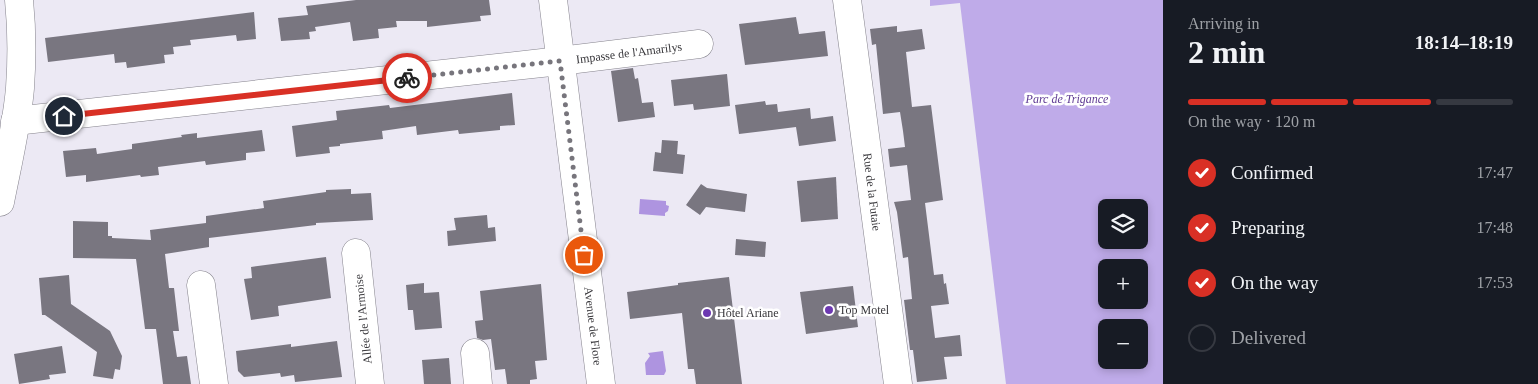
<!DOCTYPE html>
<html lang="en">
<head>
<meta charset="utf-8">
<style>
	:root { --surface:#171b24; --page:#20242c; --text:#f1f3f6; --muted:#9ea1a6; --line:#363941; --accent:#d93025 }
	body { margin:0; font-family:"Times New Roman",serif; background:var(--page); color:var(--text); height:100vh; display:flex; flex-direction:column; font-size:19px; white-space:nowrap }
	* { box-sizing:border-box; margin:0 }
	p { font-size:16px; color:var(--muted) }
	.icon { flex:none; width:28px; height:28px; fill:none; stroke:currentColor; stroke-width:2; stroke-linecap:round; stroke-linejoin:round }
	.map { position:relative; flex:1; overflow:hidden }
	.details { display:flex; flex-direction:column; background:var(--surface); width:375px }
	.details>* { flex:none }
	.fabs { position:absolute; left:1098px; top:199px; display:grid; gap:10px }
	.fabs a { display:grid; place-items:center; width:50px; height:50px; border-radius:8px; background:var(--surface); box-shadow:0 2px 8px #0003; font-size:25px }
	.pin { position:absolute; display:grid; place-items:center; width:42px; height:42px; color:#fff; margin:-21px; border:2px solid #fff; border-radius:50%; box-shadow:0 1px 5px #0007 }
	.courier { position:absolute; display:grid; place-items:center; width:50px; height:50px; margin:-25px; border:4px solid #d93025; border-radius:50%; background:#fff; color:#222; box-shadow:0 1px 6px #0007 }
	.overview em { font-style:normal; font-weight:600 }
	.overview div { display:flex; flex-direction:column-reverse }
	.overview { display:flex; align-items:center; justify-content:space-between; height:85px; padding:0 25px }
	h1 { font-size:32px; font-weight:600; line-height:38px }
	.bar { display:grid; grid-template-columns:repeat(4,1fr); gap:8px 5px; align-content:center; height:60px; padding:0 25px }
	.bar i { height:6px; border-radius:4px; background:var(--line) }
	.bar .selected { background:var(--accent) }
	.bar p { grid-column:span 4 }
	ol { padding:0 25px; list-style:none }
	li { display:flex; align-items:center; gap:15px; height:55px }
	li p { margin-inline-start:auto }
	li .icon { padding:5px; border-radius:50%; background:var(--accent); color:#fff; stroke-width:4 }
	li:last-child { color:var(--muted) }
	li i { width:28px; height:28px; border:2px solid var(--line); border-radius:50% }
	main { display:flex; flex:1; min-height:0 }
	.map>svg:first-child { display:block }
</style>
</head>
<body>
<main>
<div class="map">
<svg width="1163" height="384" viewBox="0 0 1163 384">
	<rect width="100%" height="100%" fill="#ece9f4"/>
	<path fill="#bfabe9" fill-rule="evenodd" d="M930 0H1163V384H1006L960 3 930 6ZM1106 208H1139V240H1106ZM1106 268H1139V300H1106ZM1106 328H1139V360H1106Z"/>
	<g fill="#ae94e0">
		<polygon points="640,199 666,201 666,205 669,206 668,211 665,213 665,216 639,214"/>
		<polygon points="663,351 666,371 664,375 646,375 645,363 650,356 648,353"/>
	</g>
	<g fill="#797680">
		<polygon points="356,0 489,0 491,15 480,16 481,21 427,27 427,21 396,21 397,27 378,29 379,38 353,41 350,22 315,27 316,31 309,32 310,39 281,41 278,18 308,15 306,6"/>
		<polygon points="254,12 256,39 237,41 236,35 190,40 191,45 173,47 174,54 164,55 165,63 127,68 126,62 115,63 114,54 48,62 45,38"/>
		<polygon points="796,17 799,34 825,31 828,56 745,65 739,24"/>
		<polygon points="897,26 897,32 922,29 925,49 906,52 912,107 931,105 943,200 925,203 934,275 943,274 944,284 946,283 949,304 931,306 935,338 960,335 962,356 944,357 947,379 917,382 913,350 910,350 904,300 912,299 908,257 903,258 897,212 894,202 911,200 907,165 890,167 888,149 905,147 903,131 900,112 883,114 876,44 872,45 870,29"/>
		<polygon points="633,68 635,79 638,78 642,103 653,102 655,117 618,122 611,71"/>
		<polygon points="727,74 730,106 694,110 693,104 674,106 671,80"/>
		<polygon points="512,93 515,125 500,126 500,130 459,134 458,130 417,135 416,126 382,131 383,139 340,144 340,146 329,147 330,153 296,157 292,126 337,120 336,111 389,105 390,108"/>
		<polygon points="765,101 766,105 777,104 778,112 810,108 811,119 833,116 836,141 799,146 796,127 739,134 735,105"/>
		<polygon points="262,130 265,151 246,153 246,160 206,165 205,161 158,167 159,175 141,177 140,175 86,182 86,175 66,177 63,151 96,148 97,154 132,149 132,144 182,137 181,135 197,133 197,138"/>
		<polygon points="662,140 678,141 677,154 685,155 683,174 653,171 655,152 661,153"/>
		<polygon points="836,177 838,219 801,222 797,181"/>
		<polygon points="701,184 707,188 747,194 745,212 706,207 700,215 686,205"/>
		<polygon points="351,189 351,194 371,193 373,220 316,223 316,225 209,238 209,247 165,254 169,288 174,288 179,331 173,331 177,357 187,356 191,384 163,384 156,329 145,329 136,259 73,258 73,221 108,222 108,236 112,236 112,238 151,240 150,230 206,223 206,216 264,208 263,201 326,192 326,190"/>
		<polygon points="487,215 488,228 495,227 496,241 448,246 447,231 456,230 454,218"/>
		<polygon points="736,239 766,242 765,257 735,255"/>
		<polygon points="326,257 331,298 278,306 279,316 251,320 244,279 252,278 251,267"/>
		<polygon points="69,275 71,304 110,331 122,356 120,370 115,369 113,379 93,376 97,352 45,315 42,315 39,278"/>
		<polygon points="729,277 742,384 696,384 694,369 688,369 682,313 630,319 627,292 678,285 678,283"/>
		<polygon points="424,283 424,293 439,292 442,328 415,330 413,310 408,310 406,285"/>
		<polygon points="541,284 547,360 535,361 537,379 530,380 530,384 507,384 505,369 495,370 491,339 483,340 477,338 475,321 483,320 480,291"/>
		<polygon points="853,286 858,327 806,334 800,292"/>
		<polygon points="337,341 342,377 295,382 294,375 281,377 280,373 244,377 238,371 236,351 291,344 291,347"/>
		<polygon points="62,346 66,373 49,375 50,379 19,384 14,354"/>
		<polygon points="449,358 451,384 424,384 422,360"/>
	</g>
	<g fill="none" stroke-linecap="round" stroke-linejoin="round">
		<g stroke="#85838c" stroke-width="29">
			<g id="minor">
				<polyline points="553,0 601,384"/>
				<polyline points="847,0 898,384"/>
				<polyline points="15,121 560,61 699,44"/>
				<path d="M0 202C7 166 17 125 20 88 22 59 22 29 19 0"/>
				<polyline points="356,253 370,384"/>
				<polyline points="201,285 214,384"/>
				<polyline points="475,353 478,384"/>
			</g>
		</g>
		<use href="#minor" stroke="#fff" stroke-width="28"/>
	</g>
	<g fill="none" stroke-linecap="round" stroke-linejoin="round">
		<polyline stroke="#77757c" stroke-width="5" stroke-dasharray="0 9" points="407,78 560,61 584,255"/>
		<polyline stroke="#d93025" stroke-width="6" points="64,116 407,78"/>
	</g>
	<g fill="#6d39b1" stroke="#fff" stroke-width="2">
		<circle cx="829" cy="310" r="5"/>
		<circle cx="707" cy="313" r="5"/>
	</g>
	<g text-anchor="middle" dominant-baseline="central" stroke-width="5" stroke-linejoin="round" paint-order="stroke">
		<g font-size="12" fill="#38373b" stroke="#fff">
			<text transform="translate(629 53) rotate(-7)">Impasse de l'Amarilys</text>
			<text transform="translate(872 192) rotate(83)">Rue de la Futaie</text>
			<text transform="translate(363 319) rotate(-96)">Allée de l'Armoise</text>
			<text transform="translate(593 326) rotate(83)">Avenue de Flore</text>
		</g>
		<g font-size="12" font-style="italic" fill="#603c94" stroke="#fff">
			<text x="1067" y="99">Parc de Trigance</text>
		</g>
		<g font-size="12" fill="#38373b" stroke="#fff" text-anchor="start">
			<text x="839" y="310">Top Motel</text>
			<text x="717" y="313">Hôtel Ariane</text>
		</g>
	</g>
</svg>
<div class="fabs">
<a><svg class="icon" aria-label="layers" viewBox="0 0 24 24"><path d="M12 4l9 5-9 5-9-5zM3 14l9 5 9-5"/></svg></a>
<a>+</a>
<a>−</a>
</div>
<div class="pin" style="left:584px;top:255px;background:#ea580c"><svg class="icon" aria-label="bag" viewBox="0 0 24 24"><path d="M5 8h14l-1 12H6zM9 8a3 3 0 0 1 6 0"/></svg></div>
<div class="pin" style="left:64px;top:116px;background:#1f2937"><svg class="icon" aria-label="home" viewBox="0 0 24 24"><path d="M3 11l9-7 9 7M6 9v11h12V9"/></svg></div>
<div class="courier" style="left:407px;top:78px"><svg class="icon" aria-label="bike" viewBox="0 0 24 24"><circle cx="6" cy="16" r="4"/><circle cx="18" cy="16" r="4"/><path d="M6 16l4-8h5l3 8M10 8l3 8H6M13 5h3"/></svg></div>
</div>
<section class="details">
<div class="overview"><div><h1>2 min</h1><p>Arriving in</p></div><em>18:14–18:19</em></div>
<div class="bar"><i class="selected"></i><i class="selected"></i><i class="selected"></i><i></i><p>On the way · 120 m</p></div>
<ol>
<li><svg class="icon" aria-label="check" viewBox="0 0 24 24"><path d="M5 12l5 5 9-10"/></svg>Confirmed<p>17:47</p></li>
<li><svg class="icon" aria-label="check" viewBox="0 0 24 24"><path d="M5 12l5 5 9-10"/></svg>Preparing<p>17:48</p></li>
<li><svg class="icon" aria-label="check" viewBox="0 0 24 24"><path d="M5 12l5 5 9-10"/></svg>On the way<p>17:53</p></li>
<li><i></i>Delivered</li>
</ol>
</section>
</main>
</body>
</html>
